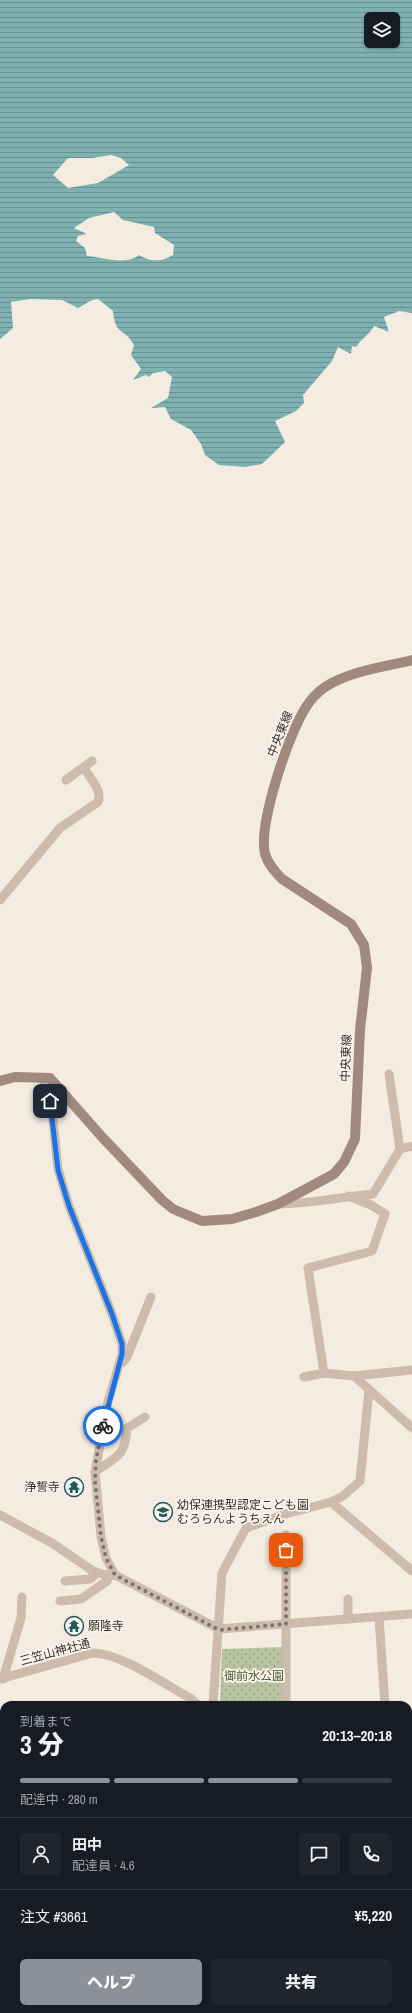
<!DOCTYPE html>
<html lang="ja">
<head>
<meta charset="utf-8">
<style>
	:root { --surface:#171b24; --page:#20242c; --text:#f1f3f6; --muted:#9ea1a6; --line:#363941; --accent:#8c9099 }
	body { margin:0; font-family:"Archivo Narrow","Noto Sans JP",sans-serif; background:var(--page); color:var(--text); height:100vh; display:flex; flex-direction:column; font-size:15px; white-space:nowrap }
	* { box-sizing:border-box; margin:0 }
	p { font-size:13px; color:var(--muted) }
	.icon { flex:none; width:22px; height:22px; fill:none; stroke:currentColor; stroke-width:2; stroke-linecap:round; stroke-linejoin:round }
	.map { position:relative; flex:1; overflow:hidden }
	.sheet { position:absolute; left:0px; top:1701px; width:412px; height:312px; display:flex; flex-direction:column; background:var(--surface); border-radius:12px 12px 0 0; box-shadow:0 1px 3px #0004 }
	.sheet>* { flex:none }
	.tools { position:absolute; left:364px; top:12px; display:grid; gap:8px }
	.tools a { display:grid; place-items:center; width:36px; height:36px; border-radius:6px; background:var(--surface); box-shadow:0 1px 3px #0004; font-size:20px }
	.pin { position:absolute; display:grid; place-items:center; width:34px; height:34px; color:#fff; margin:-17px; border-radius:8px; box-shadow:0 2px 6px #0006 }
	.courier { position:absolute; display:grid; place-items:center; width:40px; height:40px; margin:-20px; border:3px solid #1a73e8; border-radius:50%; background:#fff; color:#222; box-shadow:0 1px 5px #0007 }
	.overview em { font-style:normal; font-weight:800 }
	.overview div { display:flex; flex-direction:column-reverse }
	.overview { display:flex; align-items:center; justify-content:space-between; height:68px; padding:0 20px }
	h1 { font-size:26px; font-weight:800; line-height:30px }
	.bar { display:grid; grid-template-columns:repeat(4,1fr); gap:6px 4px; align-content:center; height:48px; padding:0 20px }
	.bar i { height:5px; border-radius:3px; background:var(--line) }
	.bar .current { background:var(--accent) }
	.bar p { grid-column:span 4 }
	.line { display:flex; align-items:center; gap:10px; padding:0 20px; border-top:1px solid var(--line) }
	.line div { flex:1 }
	.round { display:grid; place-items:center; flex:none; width:42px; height:42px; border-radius:6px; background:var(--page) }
	.action { display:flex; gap:8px; margin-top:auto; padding:8px 20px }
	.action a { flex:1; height:46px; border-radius:6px; background:var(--accent); color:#fff; font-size:16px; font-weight:800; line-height:46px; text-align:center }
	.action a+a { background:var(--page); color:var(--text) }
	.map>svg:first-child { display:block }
</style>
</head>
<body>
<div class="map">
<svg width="412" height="2013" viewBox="0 0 412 2013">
	<defs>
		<pattern id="grass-dots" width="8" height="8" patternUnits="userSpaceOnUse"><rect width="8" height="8" fill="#b8c4a0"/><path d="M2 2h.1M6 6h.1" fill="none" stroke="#97a083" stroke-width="1.8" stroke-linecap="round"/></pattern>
		<pattern id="water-rules" width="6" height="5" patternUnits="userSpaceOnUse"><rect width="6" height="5" fill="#7fb0b2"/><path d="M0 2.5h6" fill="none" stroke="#699091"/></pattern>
	</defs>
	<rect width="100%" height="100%" fill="#f4ebe1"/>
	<polygon fill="url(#grass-dots)" points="283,1647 283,1705 220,1705 222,1649"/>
	<path fill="url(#water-rules)" fill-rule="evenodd" d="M0 0H412V313L399 311 384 317 389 332 374 326C369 335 361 339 356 347L352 346 351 354 338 347 332 361 303 395 304 403 296 411 275 421 285 442 262 464 245 467 219 465 205 455 201 444 191 430 171 419 165 407 151 408 168 398 172 377 165 371 153 373 149 377 146 375 133 380 141 369 131 355 134 345C124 327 115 336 113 311L98 299 92 300 78 308 62 300 30 299 11 302 13 328 0 339ZM371 19H393V41H371ZM111 155 121 158 129 165 98 183 68 188 53 175 68 158H92ZM114 212 123 220 154 227 155 233 174 245 173 255C162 262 150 262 139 255 125 266 103 257 87 256L85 248 76 241 78 236 87 234 74 228 89 218Z"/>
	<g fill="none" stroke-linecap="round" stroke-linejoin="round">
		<g stroke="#cdbbac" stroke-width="9">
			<polyline points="66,780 92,761"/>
			<path d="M0 900 60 828 98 802C103 791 89 777 84 768"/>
			<polyline points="43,1078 52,1110 58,1169 69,1206 112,1314 122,1344 122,1354 108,1402 95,1472 101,1537 106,1558 115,1575 219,1629 412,1614"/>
			<polyline points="400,1149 412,1146"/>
			<polyline points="349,1196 371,1205 385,1214 372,1251 308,1268 324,1373 354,1376 412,1370"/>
			<path d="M278 1204C309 1204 341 1197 373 1194L400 1149 389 1074"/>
			<polyline points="122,1363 127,1357 151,1297"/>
			<polyline points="354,1376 412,1428"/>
			<polyline points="304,1377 324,1373"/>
			<path d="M95 1472C117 1456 125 1457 127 1428L145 1417"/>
			<polyline points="331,1502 412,1571"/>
			<polyline points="0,1515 52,1543 93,1571 109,1576 115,1575"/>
			<polyline points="286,1535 286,1705"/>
			<polyline points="65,1581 90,1579 97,1573"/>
			<polyline points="348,1599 348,1619"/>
			<polyline points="60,1601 81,1599 107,1581 109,1576"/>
			<polyline points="379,1617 385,1705"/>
			<path d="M0 1679 93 1653C121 1653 164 1684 190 1698L198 1705"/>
			<polyline points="3,1679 21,1618 22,1597"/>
			<polyline points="213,1705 222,1573 246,1528 289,1513 331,1502 343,1496 360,1481 369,1390"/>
			<polyline points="0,1727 4,1727"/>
			<polyline points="0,1840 4,1842"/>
			<polyline points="69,2009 71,2013"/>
			<polyline points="28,2012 36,2010"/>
		</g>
		<g stroke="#a18a7d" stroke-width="10">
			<path d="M0 1081 15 1077 50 1078 102 1137 162 1200 173 1209 202 1221 232 1219 256 1212 278 1204 334 1174 344 1162 355 1139 360 1030 367 968 364 945 351 924 282 879C275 872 268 864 265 854 258 824 289 733 306 707 311 699 318 692 325 687 350 671 384 667 412 660"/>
			<polyline points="408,1791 412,1788"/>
			<polyline points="169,2009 172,2013"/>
			<polyline points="182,2009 185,2013"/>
			<polyline points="113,2013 118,2009"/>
			<polyline points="130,2013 136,2009"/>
		</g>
		<g stroke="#5c4a42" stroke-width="12">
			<polyline points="408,1877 412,1874"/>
			<polyline points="408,1889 412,1886"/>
			<polyline points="408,1901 412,1898"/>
			<polyline points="408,1913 412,1910"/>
			<polyline points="231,2013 236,2009"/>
			<polyline points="245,2013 250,2009"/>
			<polyline points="262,2013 267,2009"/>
			<polyline points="278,2013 284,2009"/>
		</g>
		<g stroke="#3b302b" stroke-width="4">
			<g id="rail">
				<polyline points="408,1861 412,1858"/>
				<polyline points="199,2013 204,2009"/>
			</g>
		</g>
		<use href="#rail" stroke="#fbf5ee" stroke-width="2.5" stroke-dasharray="8" stroke-linecap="butt"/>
	</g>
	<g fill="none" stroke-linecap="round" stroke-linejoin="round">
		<polyline stroke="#7c716b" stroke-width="4" stroke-dasharray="0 7.2" points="103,1426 96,1460 95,1481 101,1537 106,1558 115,1575 219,1630 286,1624 286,1550"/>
		<polyline stroke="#1a73e8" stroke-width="5" points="50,1101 58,1170 69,1206 112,1314 122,1344 122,1354 103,1426"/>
	</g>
	<defs>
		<g id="temple-ring" transform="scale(1)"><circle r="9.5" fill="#fbf5ee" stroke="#1f5a5e" stroke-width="1.5"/><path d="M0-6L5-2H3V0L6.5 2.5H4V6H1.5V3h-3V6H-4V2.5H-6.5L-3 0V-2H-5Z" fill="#1f5a5e"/></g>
		<g id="school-ring" transform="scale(1)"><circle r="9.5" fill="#fbf5ee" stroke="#1f5a5e" stroke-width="1.5"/><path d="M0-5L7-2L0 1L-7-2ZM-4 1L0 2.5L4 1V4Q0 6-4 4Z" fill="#1f5a5e"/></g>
	</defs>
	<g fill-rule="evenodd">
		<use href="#temple-ring" x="74" y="1487"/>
		<use href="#school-ring" x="163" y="1512"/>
		<use href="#temple-ring" x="74" y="1626"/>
	</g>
	<g text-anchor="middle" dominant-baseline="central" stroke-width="3.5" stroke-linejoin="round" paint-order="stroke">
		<g font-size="12" fill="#3b302b" stroke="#fbf5ee">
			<text transform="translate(280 734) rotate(-68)">中央東線</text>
			<text transform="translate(346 1058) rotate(-88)">中央東線</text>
			<text transform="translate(55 1652) rotate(-15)">三笠山神社通</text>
		</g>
		<g font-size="12" fill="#3b302b" stroke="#fbf5ee" text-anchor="start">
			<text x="60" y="1487" text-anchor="end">浄誓寺</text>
			<text x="177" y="1505">幼保連携型認定こども園<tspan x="177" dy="14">むろらんようちえん</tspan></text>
			<text x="88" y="1626">願隆寺</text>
		</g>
		<g font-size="12" fill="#4a5a2e" stroke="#fbf5ee">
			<text x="254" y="1676">御前水公園</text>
		</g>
	</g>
</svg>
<div class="tools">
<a><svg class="icon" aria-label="layers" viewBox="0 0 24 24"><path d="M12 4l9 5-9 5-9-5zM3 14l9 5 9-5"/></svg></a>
</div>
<div class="pin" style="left:286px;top:1550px;background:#ea580c"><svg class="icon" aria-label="bag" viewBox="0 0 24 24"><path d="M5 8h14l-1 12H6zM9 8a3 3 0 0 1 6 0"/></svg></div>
<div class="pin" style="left:50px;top:1101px;background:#1f2937"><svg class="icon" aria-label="home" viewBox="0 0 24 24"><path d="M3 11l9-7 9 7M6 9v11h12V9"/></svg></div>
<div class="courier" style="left:103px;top:1426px"><svg class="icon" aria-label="bike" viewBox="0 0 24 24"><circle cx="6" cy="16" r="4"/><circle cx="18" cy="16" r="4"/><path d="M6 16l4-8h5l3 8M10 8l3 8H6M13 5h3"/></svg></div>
<section class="sheet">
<div class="overview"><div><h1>3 分</h1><p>到着まで</p></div><em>20:13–20:18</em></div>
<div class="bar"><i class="current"></i><i class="current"></i><i class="current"></i><i></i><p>配達中 · 280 m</p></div>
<div class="line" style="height:72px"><a class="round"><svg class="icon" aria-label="person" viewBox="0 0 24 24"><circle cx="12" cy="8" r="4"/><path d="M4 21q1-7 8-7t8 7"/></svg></a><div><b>田中</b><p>配達員 · 4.6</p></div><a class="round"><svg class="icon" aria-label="chat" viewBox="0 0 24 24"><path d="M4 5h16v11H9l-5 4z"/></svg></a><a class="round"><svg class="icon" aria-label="phone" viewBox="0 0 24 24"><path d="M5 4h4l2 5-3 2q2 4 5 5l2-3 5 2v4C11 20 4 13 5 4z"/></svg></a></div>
<div class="line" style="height:52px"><div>注文 #3661</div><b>¥5,220</b></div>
<div class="action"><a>ヘルプ</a><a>共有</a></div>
</section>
</div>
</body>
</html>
